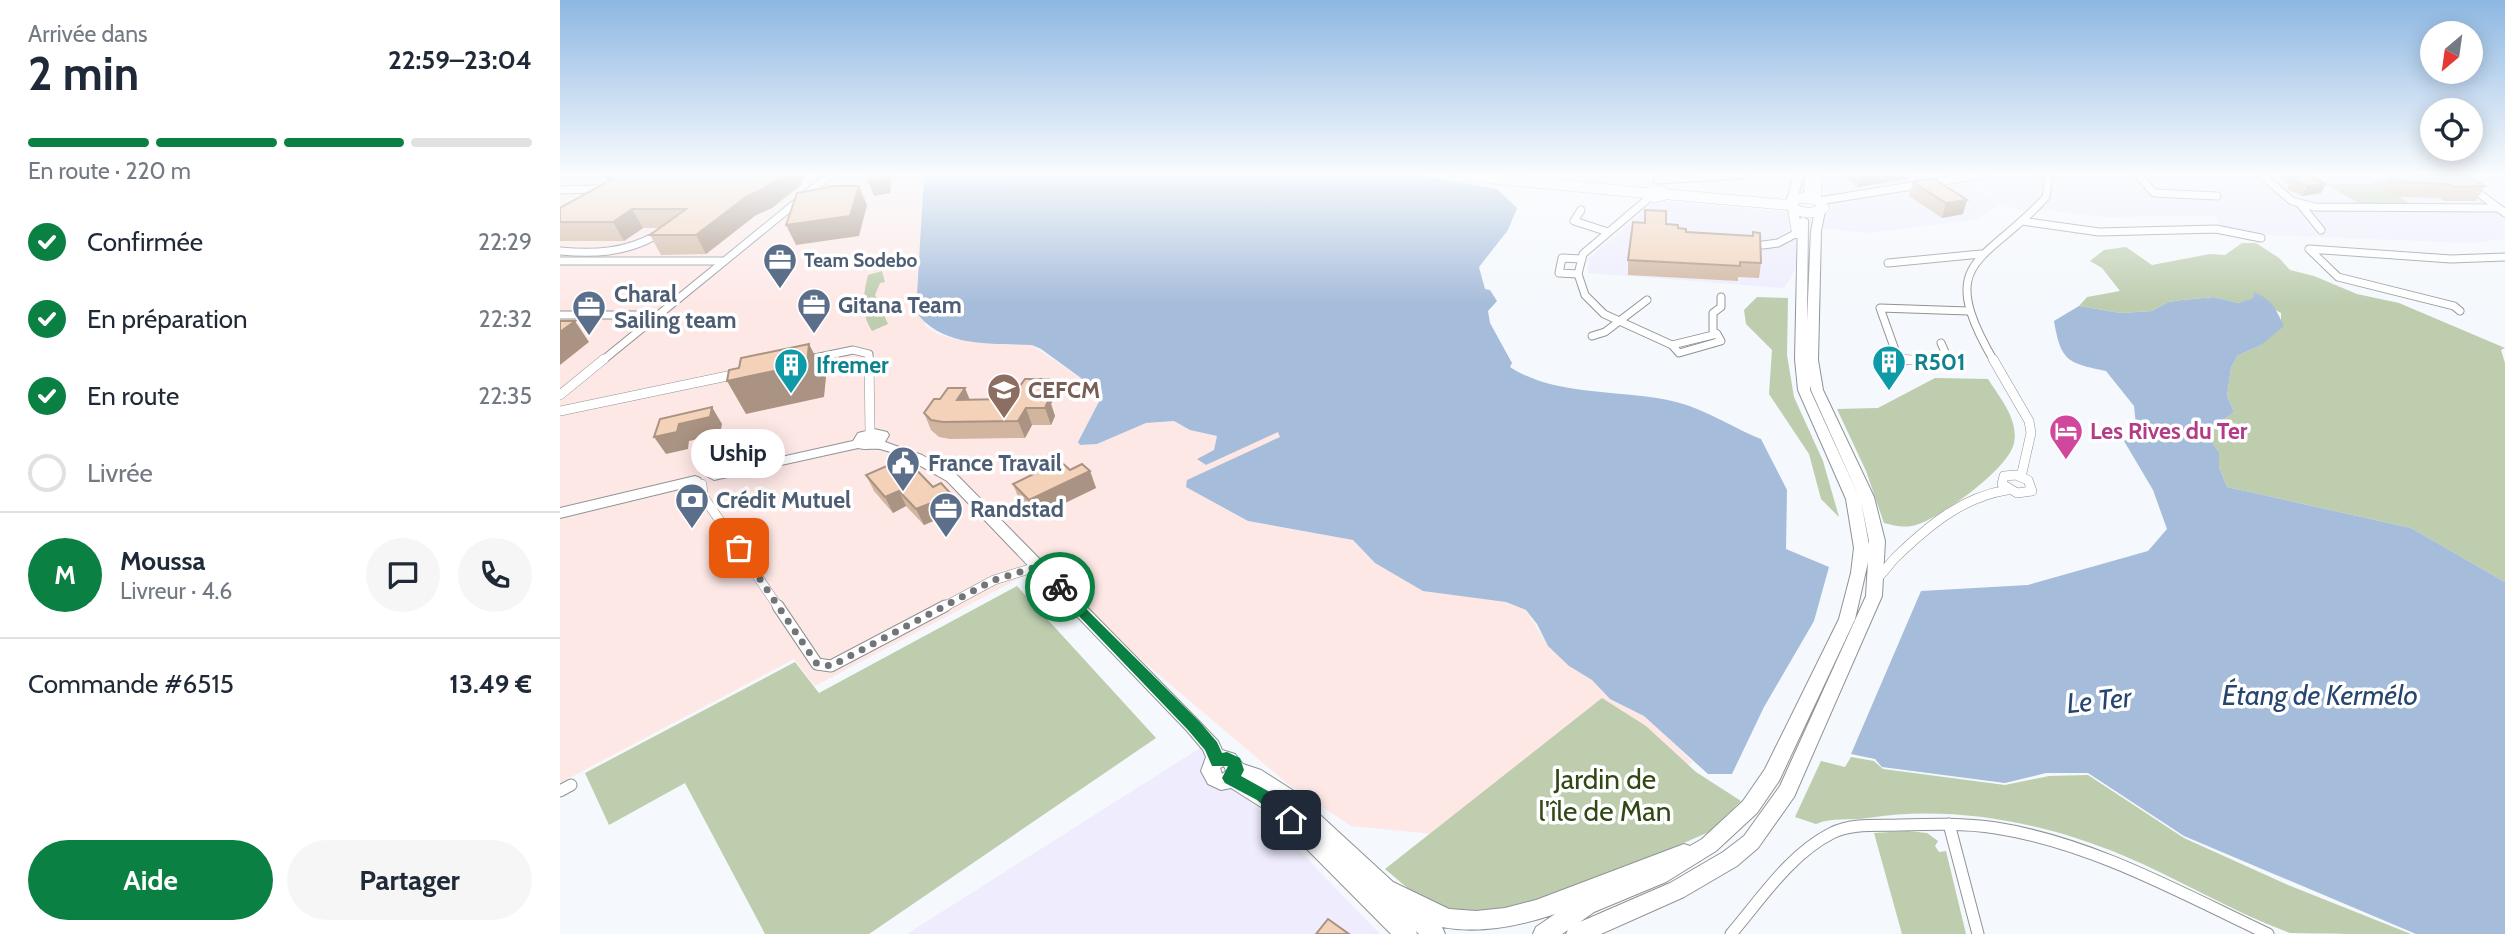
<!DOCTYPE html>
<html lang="fr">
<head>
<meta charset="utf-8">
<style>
	:root { --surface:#fff; --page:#f6f6f7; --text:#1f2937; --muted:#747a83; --line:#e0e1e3; --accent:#0b8043 }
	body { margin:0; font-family:Cabin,sans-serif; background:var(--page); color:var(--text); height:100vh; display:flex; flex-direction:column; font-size:26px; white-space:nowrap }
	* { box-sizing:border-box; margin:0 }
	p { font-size:23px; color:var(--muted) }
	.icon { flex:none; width:38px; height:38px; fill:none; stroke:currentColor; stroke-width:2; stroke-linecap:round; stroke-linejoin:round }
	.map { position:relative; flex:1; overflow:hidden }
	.drawer { display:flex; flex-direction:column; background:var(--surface); width:560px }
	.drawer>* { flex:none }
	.needle { width:46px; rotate:209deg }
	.controls { position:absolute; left:1860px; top:21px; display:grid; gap:14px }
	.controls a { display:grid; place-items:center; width:63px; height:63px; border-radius:50%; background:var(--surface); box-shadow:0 4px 18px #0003; font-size:35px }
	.pin { position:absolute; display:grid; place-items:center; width:60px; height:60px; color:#fff; margin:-30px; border-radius:14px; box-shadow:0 4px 10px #0006 }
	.courier { position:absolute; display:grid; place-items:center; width:70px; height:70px; margin:-35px; border:5px solid #0b8043; border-radius:50%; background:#fff; color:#222; box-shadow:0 2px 9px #0007 }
	.bubble { position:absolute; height:49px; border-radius:24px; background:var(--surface); box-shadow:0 4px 18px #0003; font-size:23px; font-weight:800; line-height:49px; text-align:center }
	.headline em { font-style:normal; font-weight:800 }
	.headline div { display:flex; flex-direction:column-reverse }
	.headline { display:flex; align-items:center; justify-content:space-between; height:119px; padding:0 28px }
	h1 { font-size:46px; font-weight:800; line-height:52px }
	.bar { display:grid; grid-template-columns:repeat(4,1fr); gap:10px 7px; align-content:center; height:84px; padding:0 28px }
	.bar i { height:9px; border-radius:5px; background:var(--line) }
	.bar .current { background:var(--accent) }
	.bar p { grid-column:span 4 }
	.line { display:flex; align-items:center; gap:18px; padding:0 28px; border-top:2px solid var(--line) }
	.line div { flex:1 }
	.round { display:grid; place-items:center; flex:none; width:74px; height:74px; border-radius:37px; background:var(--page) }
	ol { padding:0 28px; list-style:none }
	li { display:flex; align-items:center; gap:21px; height:77px }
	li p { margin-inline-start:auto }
	li .icon { padding:7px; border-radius:50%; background:var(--accent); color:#fff; stroke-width:4 }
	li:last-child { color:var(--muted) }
	li i { width:38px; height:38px; border:4px solid var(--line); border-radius:50% }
	.button { display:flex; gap:14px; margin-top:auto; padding:14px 28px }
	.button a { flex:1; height:80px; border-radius:42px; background:var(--accent); color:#fff; font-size:28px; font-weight:800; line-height:80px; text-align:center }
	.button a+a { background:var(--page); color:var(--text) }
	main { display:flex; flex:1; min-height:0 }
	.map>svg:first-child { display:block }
</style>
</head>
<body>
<main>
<section class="drawer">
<div class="headline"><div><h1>2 min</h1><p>Arrivée dans</p></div><em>22:59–23:04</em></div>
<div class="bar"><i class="current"></i><i class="current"></i><i class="current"></i><i></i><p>En route · 220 m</p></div>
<ol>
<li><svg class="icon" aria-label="check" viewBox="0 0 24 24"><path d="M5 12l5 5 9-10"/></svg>Confirmée<p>22:29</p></li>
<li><svg class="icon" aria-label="check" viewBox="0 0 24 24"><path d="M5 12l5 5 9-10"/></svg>En préparation<p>22:32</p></li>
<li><svg class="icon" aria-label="check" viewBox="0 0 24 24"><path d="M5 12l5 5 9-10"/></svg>En route<p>22:35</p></li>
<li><i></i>Livrée</li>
</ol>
<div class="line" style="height:126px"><b class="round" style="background:var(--accent);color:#fff">M</b><div><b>Moussa</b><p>Livreur · 4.6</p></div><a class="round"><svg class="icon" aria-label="chat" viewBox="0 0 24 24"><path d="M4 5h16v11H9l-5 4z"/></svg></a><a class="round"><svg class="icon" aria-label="phone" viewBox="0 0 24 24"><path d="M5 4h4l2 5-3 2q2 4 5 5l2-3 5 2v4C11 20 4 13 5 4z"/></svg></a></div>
<div class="line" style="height:91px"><div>Commande #6515</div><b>13.49 €</b></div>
<div class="button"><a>Aide</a><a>Partager</a></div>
</section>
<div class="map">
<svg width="1945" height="934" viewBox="0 0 1945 934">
	<rect width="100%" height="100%" fill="#f5f8fc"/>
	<g fill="#eeecfd">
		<polygon points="1272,175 1405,175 1439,204 1418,219 1309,233 1261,228 1224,288 1028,273 1029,258 1096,200 1267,215 1272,209 1272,195 1261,191 1261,179"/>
		<polygon points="1407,175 1945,175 1945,188 1921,188 1945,209 1945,239 1912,243 1704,235 1659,226 1655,216 1543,217 1486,210 1465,211 1441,204"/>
		<polygon points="640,748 820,934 347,934"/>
	</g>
	<polygon fill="#fee8e6" points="0,175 364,175 361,205 365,325 378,334 395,339 472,345 544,394 518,442 520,445 537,444 586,423 614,421 630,430 657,436 654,450 637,459 646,465 718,431 721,437 628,480 688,521 793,540 815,563 828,570 946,602 966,610 988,646 1009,666 1032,680 1050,699 1084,715 1133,762 1001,830 873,834 791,826 728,784 475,570 255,686 234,659 0,783"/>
	<g fill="#bdcdae">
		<polygon points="1837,175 1856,175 1890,184 1860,184 1865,189 1824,188 1854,206 1801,205 1767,184 1813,184 1818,179 1838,182"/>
		<polygon points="1682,243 1696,243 1719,258 1730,270 1754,276 1797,294 1839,303 1945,348 1941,350 1945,363 1945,582 1851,528 1667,487 1659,467 1659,452 1645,433 1674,412 1667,396 1671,368 1677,356 1701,345 1721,320 1721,313 1694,298 1678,303 1654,297 1622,300 1608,302 1592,311 1561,313 1519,306 1527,297 1560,291 1542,268 1530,261 1544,250 1566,247 1592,265 1650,254 1665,255"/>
		<path d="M322 271 325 282 320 283 315 295 328 324 312 331C300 311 303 297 308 275Z"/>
		<polygon points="1197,297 1228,298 1227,355 1234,397 1263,461 1279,517 1261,499 1249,454 1209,394 1212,350 1186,324 1184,310"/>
		<path d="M1375 378 1428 379C1439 397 1459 419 1454 443 1449 469 1380 518 1356 525 1344 528 1335 526 1324 523L1306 471 1277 409 1318 408Z"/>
		<polygon points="457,586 596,738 309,934 205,934 125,783 49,825 25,773 235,662 259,693"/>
		<polygon points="1042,698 1086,726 1136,772 1181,801 1149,832 960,914 910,918 864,902 825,869"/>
		<path d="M1291 757 1314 761 1323 769 1445 785 1489 776 1528 775 1624 838 1728 885 1851 934C1827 934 1749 934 1730 933 1672 912 1618 878 1562 855 1483 822 1392 805 1308 818 1290 821 1272 817 1256 824L1235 817 1261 761 1285 767Z"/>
		<polygon points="1348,831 1367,833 1378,841 1375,846 1379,852 1386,851 1406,934 1342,934 1314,833"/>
	</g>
	<g fill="#a5bcda">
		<path d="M364 175H859L937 189 957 208 948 230 919 267 925 289 930 290 937 301 928 311 930 323 952 363 950 367C996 397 1058 389 1112 401 1144 408 1171 427 1201 439L1227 490 1226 549 1269 567 1254 621 1204 707 1172 774H1148L1084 716 1050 699 1032 680 1009 666 988 646 977 624 966 610 946 602 863 591 815 563 793 540 688 521 626 487 627 480 720 437 718 432 646 465 637 459 654 450 657 436 630 430 614 421 586 423 537 444 520 445 518 442 543 394 481 349 472 345C431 343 382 348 356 312Z"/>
		<path d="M1694 292C1713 300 1716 310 1724 326L1701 345 1677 356 1671 368 1667 396 1674 412 1645 433 1659 452V467L1667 487 1851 528 1945 582V934H1856L1624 836 1528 773H1486L1445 783 1322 767 1315 759 1291 754 1361 591 1468 585 1588 551 1607 529 1593 490 1564 441 1577 435 1574 406 1546 371C1508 363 1501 362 1494 321L1519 306 1561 313 1592 311 1608 302 1622 300 1654 297 1678 303 1693 298Z"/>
	</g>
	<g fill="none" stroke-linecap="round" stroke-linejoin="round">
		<g stroke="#8f9396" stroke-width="9">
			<g id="street-far2">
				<polyline points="1578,175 1594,193 1657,196"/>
				<polyline points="1702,175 1732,201 1754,207 1938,208"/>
				<polyline points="1895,175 1945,213"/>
				<polyline points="1097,180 1181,175"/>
				<polyline points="0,190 39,189"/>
				<polyline points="1090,197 1023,254 1018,274 1025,295 1044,314 1112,345 1157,334 1153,331 1153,313 1161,307 1161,297"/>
				<polyline points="1259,201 1420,175"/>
				<polyline points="1740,204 1761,230"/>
				<polyline points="1021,210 1014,221 1048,232"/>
				<polyline points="1462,221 1539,232 1656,229 1701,238"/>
				<polyline points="1203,245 1218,243 1237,233"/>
				<path d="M0 251C34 254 64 253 95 236"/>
				<polyline points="0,261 162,261"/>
				<polyline points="1328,263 1421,254"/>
				<polyline points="1018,274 999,273 1002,258 1022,259"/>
				<polyline points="1900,311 1894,306 1778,277 1749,249 1891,259 1945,257"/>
				<polyline points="0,315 96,315"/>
				<polyline points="1032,336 1045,332 1087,300"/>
				<polyline points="1381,343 1388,359 1384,361"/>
				<polyline points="1112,345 1119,353 1161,341 1157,334"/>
				<polyline points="245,360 293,350 309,354 309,361"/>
				<polyline points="42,361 270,175"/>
				<polyline points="1345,361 1339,361 1320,308 1408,311"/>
				<path d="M1434 361C1373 257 1426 264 1486 197L1489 175"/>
			</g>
		</g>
		<g stroke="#8f9396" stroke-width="10">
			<g id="street-far1">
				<polyline points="309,359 310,433"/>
				<polyline points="1338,359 1382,362 1387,359"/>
				<polyline points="1433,359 1469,421 1471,433 1461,477"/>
				<polyline points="245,360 248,359"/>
				<polyline points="0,395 44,359"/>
				<polyline points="0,411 177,374"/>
				<polygon points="1456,475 1468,480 1472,491 1457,493 1442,484 1444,476"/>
				<polyline points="142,484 143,496 219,608"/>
				<path d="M1317 578C1325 572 1328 565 1335 558 1367 527 1402 497 1447 490"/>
				<polyline points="382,608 434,580 476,567"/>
			</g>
		</g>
		<g stroke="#8f9396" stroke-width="13">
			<g id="street">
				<polyline points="218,606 257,664 271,666 385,606"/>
				<polyline points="0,791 11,785"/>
				<polyline points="1389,824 1418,934"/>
				<path d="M1171 934C1201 899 1230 854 1272 833 1292 823 1318 826 1340 825 1372 824 1404 823 1436 828 1532 843 1621 893 1708 934"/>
			</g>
		</g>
		<g stroke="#8f9396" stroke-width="11">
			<g id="secondary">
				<polyline points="897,175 1085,193"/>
				<polyline points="1256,178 1256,199"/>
				<polygon points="1094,189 1102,191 1104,195 1094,197 1085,194"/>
				<polyline points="1104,194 1229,205"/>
				<path d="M1238 198 1256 199 1264 208C1252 215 1239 214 1229 204Z"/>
				<polyline points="1233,209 1237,233"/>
			</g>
		</g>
		<g stroke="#8f9396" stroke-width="2">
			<g id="primary">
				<polygon points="1234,175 1244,175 1237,199 1232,202 1227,199"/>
				<polygon points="1245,175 1255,175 1254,194 1249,197 1244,194"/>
				<path d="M1260 208 1265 211 1261 231 1258 360 1263 390 1314 497 1325 541 1322 596 1234 797 1198 848 1177 866 1124 897 1041 934H1006L1008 930 1002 934H973L976 927 995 914C960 926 919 934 882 927L885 934H859L856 931 857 934H831L712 814 671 788 661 790 648 784 641 771 646 757 643 750 627 731 387 481C366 469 344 455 320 449 313 448 306 450 298 448L154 480 147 476 154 472 293 441 298 433 314 429 327 432 329 435 325 442 362 455 397 475 639 721 658 741 662 750 675 754 683 764 701 770 734 791 833 882 889 909 916 911 945 908 976 900 1124 844 1130 846 1142 839 1183 801 1205 769 1279 619 1291 573 1294 548 1286 499 1238 390 1235 359 1238 220 1243 217 1248 220 1247 322 1251 231 1255 211ZM1250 385 1251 390 1300 499 1250 390ZM1301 501 1309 541V545ZM1308 562 1306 596 1220 786 1184 836 1163 852 1110 883 1020 922 1034 912 1106 882 1156 851 1197 813 1219 781 1295 619ZM664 766 666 771 662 774 660 768Z"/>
				<polygon points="135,476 140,478 142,481 140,484 0,518 0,508"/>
			</g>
		</g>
		<use href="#street-far2" stroke="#fff" stroke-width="7"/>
		<use href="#street-far1" stroke="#fff" stroke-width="9"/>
		<use href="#street" stroke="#fff" stroke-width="11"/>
		<use href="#secondary" stroke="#fff" stroke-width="10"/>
		<use href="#primary" fill="#fff" fill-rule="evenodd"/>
	</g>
	<g fill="#d1b59f">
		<polygon points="1287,175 1347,175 1346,179 1298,187 1287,179"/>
		<polygon points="1721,175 1748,175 1761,193 1742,196 1727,189 1729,185 1719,177"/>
		<polygon points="1830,175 1906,175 1925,186 1916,201 1884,201 1880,198 1834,197 1823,188"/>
		<polygon points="45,178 241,180 242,184 212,208 196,215 146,254 101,255 90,235 99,228 83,228 64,241 0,241 0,208 47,182"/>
		<polygon points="1353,182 1403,214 1382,218 1349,196"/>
		<polygon points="1118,228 1126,232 1192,236 1193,232 1201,263 1199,278 1178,277 1178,281 1068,275 1068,260"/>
		<polygon points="495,396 491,404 495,416 491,425 472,425 465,438 390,439 379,437 371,430 364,413 380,399 444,399"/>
		<polygon points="510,470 530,471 536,488 476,517 460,502 453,484"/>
		<polygon points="306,475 373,487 392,495 399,510 364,525 346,506 333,513 314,491"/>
	</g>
	<g fill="#aa9382">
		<polygon points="222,175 248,175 241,180 242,184 212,208 196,215 146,254 136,235 187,196"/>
		<polygon points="325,175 332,175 330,193 314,196 308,181"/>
		<polygon points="1300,175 1347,175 1346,179 1298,187"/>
		<polygon points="1766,184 1761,193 1742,196 1747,186"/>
		<polygon points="299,186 307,205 299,236 236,245 226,225"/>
		<polygon points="1407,200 1403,214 1382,218 1386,203"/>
		<polygon points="72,209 83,228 64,241 53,222"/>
		<polygon points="15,321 29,342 0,365 0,332"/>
		<polygon points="249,344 266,377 264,397 186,414 167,381"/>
		<polygon points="489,379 495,396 491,404 495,416 491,425 485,408 478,399"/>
		<polygon points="405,388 412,405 397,400"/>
		<polygon points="152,407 162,424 160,434 129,441 128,449 106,454 94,437"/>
		<polygon points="466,408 472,425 465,438 458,421"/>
		<polygon points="530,471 536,488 476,517 469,500"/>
		<polygon points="339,491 346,506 333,513 325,497"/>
		<polygon points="392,495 399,510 364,525 356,509"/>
	</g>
	<g fill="#f3d2b9" stroke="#aa9382" stroke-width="2">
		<polygon points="51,175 222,175 203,189 187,196 136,235 90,235 126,209 72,209 53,222 0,222 0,208 54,178 45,178"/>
		<polygon points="310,175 325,175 324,179 308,181"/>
		<polygon points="1733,175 1748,175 1766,184 1747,186 1732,179 1738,178"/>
		<polygon points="1831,175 1906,175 1925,186 1893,187 1888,184 1842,182"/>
		<polygon points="1373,178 1407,200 1386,203 1353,182"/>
		<polygon points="274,186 299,186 290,216 226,225 237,193"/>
		<polygon points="1085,210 1106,211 1106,224 1118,225 1118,228 1126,229 1126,232 1193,236 1193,232 1200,233 1201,263 1180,262 1180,266 1068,260 1073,222 1085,223"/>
		<polygon points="0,321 15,321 0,332"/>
		<polygon points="249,344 247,364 167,381 169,370 179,368 181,358"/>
		<polygon points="465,379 489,379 478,399 489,399 485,408 466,408 458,421 383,422 371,420 364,413 374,399 380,399 388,388 405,388 397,400 444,399 448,393 455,393"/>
		<polygon points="152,407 150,417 119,424 117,432 94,437 100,419"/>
		<polygon points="345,458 373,487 381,483 392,495 356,509 339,491 325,497 306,475"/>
		<polygon points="500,461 510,470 522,464 530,471 469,500 453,484"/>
		<polygon points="768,919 789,934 756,934"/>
	</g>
	<linearGradient id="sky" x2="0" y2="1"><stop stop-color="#8db7e2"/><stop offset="0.57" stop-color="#fafcfe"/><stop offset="1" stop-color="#fafcfe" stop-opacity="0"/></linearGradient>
	<rect width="1945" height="305" fill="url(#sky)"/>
	<polygon fill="#0b8043" points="500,583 639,721 657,742 662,753 667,752 680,758 684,770 681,776 708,791 736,815 736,825 725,825 697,800 665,783 662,778 668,766 652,766 645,750 628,730 495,591 493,587"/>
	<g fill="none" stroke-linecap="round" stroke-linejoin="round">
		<polyline stroke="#727477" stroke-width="7" stroke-dasharray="0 12.6" points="179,548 257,664 271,666 434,580 476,567 500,587"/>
	</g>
	<defs>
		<g id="office-pin" transform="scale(1.75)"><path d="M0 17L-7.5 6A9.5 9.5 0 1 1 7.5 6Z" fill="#5c6f8a" stroke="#fff"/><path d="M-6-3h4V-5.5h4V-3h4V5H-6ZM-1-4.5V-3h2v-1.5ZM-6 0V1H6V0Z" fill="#fff"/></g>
		<g id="building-pin" transform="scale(1.75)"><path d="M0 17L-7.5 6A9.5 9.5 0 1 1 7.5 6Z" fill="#0f9aa8" stroke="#fff"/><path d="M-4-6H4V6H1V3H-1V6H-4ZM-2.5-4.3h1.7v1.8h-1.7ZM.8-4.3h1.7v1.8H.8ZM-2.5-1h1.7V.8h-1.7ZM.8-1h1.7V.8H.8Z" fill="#fff"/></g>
		<g id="university-pin" transform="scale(1.75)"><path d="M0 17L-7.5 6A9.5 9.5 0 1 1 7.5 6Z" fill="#8d6e63" stroke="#fff"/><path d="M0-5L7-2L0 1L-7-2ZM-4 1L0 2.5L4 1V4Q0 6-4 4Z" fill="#fff"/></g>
		<g id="hotel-pin" transform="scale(1.75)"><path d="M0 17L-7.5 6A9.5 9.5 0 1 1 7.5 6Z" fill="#d1479c" stroke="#fff"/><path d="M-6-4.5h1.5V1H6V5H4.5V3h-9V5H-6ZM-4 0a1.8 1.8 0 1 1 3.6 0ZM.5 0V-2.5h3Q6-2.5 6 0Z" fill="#fff"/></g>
		<g id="civic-pin" transform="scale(1.75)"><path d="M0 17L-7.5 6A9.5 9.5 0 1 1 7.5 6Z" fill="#5c6f8a" stroke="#fff"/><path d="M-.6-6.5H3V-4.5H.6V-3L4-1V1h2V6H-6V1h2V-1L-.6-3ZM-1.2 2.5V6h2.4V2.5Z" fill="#fff"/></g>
		<g id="bank-pin" transform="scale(1.75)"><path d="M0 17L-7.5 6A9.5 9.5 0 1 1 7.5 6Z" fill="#5c6f8a" stroke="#fff"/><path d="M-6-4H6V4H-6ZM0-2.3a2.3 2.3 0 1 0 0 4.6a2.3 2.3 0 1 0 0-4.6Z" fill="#fff"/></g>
	</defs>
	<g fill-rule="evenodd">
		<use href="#office-pin" x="220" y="260"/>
		<use href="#office-pin" x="254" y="305"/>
		<use href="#office-pin" x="29" y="307"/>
		<use href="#building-pin" x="1329" y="362"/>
		<use href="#building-pin" x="231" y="365"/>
		<use href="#university-pin" x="444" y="390"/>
		<use href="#hotel-pin" x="1506" y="431"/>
		<use href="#civic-pin" x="343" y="463"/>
		<use href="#bank-pin" x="132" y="500"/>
		<use href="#office-pin" x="386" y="509"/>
	</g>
	<g text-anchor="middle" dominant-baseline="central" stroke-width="7" stroke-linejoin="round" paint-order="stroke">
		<g font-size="19" font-weight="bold" fill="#4e5e75" stroke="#fff" text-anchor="start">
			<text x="244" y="260">Team Sodebo</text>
		</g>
		<g font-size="23" font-weight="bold" fill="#4e5e75" stroke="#fff" text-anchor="start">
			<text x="54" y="294">Charal<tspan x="54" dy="26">Sailing team</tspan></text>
			<text x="278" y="305">Gitana Team</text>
			<text x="368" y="463">France Travail</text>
			<text x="156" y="500">Crédit Mutuel</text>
			<text x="410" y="509">Randstad</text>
		</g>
		<g font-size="23" font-weight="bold" fill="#0d838f" stroke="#fff" text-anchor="start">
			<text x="1354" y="362">R501</text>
			<text x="256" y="365">Ifremer</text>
		</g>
		<g font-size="23" font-weight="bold" fill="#785e54" stroke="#fff" text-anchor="start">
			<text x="468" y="390">CEFCM</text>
		</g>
		<g font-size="23" font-weight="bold" fill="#b23c85" stroke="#fff" text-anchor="start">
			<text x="1530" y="431">Les Rives du Ter</text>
		</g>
		<g font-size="28" font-style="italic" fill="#26466f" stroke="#fff">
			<text x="1760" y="695">Étang de Kermélo</text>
			<text transform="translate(1539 700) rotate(-6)">Le Ter</text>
		</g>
		<g font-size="28" fill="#314714" stroke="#fff">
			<text x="1045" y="779">Jardin de<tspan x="1045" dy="32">l'île de Man</tspan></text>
		</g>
	</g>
</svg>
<div class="controls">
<a><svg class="needle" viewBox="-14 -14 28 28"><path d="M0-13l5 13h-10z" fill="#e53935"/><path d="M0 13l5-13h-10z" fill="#747a83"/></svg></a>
<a><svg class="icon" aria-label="locate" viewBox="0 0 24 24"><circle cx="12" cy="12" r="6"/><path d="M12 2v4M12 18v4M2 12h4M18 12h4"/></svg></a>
</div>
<div class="pin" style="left:179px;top:548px;background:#ea580c"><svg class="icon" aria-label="bag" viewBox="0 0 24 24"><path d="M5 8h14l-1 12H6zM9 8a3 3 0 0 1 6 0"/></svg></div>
<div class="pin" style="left:731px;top:820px;background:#1f2937"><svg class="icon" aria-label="home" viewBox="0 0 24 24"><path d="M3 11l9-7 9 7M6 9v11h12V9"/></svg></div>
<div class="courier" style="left:500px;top:587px"><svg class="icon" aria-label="bike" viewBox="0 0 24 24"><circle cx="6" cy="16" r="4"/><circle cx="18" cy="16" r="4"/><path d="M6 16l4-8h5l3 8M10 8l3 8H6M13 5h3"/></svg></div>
<div class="bubble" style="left:131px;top:429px;width:94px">Uship</div>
</div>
</main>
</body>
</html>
